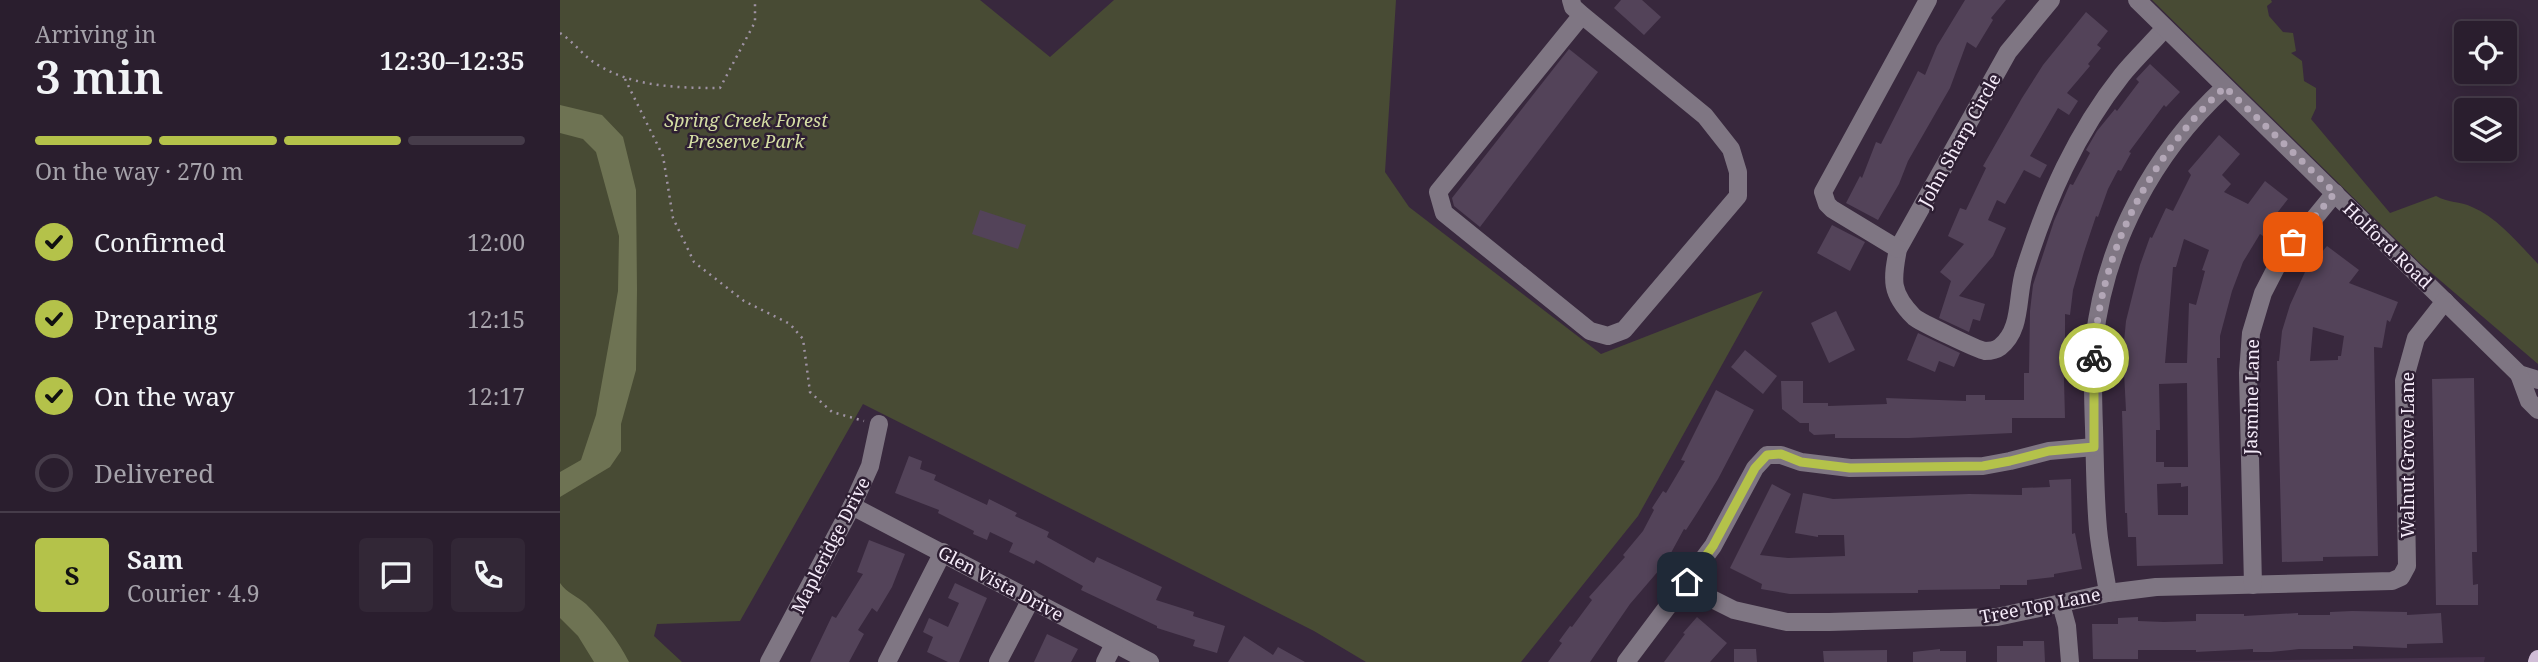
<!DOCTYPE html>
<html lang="en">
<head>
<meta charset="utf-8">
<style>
	:root { --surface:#2a1e2e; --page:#322736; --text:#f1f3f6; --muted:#a5a2aa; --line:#463c4a; --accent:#b4c24a }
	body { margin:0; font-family:"Noto Serif",serif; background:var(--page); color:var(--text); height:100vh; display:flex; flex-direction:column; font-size:26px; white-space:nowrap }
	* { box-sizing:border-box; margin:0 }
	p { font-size:23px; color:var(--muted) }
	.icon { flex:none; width:38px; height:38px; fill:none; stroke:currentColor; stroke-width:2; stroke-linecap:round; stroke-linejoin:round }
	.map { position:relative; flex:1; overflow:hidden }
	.drawer { display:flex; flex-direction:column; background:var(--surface); width:560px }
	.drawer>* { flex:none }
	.fabs { position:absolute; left:1894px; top:21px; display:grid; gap:14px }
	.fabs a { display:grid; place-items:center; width:63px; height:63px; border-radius:7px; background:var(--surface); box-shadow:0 4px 18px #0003,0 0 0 2px var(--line); font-size:35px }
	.pin { position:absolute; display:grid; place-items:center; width:60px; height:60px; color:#fff; margin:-30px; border-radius:14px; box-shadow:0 4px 10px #0006 }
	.courier { position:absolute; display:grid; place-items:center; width:70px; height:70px; margin:-35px; border:5px solid #b4c24a; border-radius:50%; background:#fff; color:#222; box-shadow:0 2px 9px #0007 }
	.headline em { font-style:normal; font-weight:600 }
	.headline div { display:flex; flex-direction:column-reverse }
	.headline { display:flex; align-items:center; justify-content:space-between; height:119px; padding:0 35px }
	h1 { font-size:46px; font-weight:600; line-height:52px }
	.bar { display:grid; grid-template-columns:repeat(4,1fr); gap:10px 7px; align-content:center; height:84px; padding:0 35px }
	.bar i { height:9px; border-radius:5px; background:var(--line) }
	.bar .current { background:var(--accent) }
	.bar p { grid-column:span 4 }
	.line { display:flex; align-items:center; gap:18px; padding:0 35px; border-top:2px solid var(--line) }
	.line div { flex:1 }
	.round { display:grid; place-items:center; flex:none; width:74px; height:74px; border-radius:7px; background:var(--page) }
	ol { padding:0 35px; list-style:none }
	li { display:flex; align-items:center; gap:21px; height:77px }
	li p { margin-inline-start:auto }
	li .icon { padding:7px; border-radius:50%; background:var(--accent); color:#111; stroke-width:4 }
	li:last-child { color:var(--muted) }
	li i { width:38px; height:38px; border:4px solid var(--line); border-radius:50% }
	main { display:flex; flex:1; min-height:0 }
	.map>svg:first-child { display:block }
</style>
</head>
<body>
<main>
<section class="drawer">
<div class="headline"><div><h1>3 min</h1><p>Arriving in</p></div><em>12:30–12:35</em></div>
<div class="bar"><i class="current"></i><i class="current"></i><i class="current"></i><i></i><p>On the way · 270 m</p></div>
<ol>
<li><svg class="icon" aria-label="check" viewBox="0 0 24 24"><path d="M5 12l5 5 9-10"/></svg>Confirmed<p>12:00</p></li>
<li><svg class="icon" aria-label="check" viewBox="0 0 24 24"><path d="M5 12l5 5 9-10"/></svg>Preparing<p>12:15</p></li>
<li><svg class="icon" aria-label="check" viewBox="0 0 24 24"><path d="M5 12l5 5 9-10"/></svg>On the way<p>12:17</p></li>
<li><i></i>Delivered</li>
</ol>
<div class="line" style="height:126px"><b class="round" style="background:var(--accent);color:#111">S</b><div><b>Sam</b><p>Courier · 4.9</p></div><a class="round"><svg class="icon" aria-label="chat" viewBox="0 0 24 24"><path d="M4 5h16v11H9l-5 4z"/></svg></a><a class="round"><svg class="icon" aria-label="phone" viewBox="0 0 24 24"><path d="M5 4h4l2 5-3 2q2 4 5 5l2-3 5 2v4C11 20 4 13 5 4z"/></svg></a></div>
</section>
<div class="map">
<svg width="1978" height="662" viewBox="0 0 1978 662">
	<rect width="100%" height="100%" fill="#38283d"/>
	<polygon fill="#46324c" points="1925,657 1924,662 1586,662"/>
	<g fill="#484b34">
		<polygon points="0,0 420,0 490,57 554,0 836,0 825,172 849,207 1041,354 1203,291 1078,516 961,662 806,662 754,631 303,404 180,621 97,624 94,636 122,662 0,662"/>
		<path d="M1592 0H1711L1712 2 1707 6 1709 16 1723 32 1733 33 1736 51 1731 53 1742 61 1744 81 1756 88V108L1751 119 1830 213 1876 196C1888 203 1900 201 1912 207 1938 218 1959 244 1978 264V364L1861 264Z"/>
	</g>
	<g fill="#6e7353">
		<polygon points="0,105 42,115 63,137 76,190 77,289 76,370 61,424 61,451 50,467 0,497 0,472 21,460 36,415 50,337 58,291 59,236 36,152 23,139 0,133"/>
		<path d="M0 583C7 593 17 596 26 604 42 620 59 642 69 662H34L18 636 0 618Z"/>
	</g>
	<g fill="#534359" fill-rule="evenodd">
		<polygon points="1061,0 1082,0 1101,17 1084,35 1054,8"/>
		<polygon points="1405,0 1446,0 1431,18 1433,20 1416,48 1407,42 1390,88 1348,161 1339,184 1318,220 1286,203 1300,176 1302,178 1316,142 1321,144 1358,71 1365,75 1377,46"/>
		<polygon points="1526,12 1548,31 1537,45 1541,48 1528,64 1530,66 1507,93 1518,101 1509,115 1498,108 1470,156 1487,165 1480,178 1464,170 1445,204 1437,200 1428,220 1446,228 1433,256 1399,296 1425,304 1420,321 1413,319 1409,332 1379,318 1391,281 1380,272 1404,244 1388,236 1400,208 1406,210 1426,168 1423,166 1462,98 1483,65"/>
		<polygon points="1009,49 1038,72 920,227 894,206 892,198"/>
		<polygon points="1590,64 1620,92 1606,107 1604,105 1569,152 1571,153 1561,171 1558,170 1548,189 1538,217 1536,216 1524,252 1513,290 1510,315 1505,314 1505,342 1503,342 1505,418 1452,418 1452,433 1349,438 1275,438 1275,434 1254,435 1249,431 1249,423 1240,423 1222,409 1221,381 1243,381 1243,403 1268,403 1268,406 1327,404 1326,398 1406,401 1406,395 1425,395 1425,400 1464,400 1464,373 1469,373 1470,311 1473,285 1494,221 1510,184 1513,185 1530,153 1526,150 1537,131 1555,109 1557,111 1579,82 1576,79"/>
		<path d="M1659 135 1680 154 1662 175 1671 184 1664 192 1688 204 1705 181 1728 199 1710 222 1703 236 1700 234 1683 262 1672 291 1660 336V358H1657L1663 564 1577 566 1576 537H1568L1567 513H1565L1562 411H1566L1563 352 1566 321 1580 265 1590 237 1592 238 1606 208 1613 211 1631 175 1628 171ZM1624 239 1649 250 1642 270 1645 271 1636 305 1629 303 1627 363H1605L1613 267H1616ZM1627 383 1628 467H1604V462H1596V430H1600L1599 384ZM1621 483V487L1628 486V515H1598L1597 484Z"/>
		<polygon points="420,210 466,225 458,249 412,234"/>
		<polygon points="1272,225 1305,242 1290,271 1257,253"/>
		<path d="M1767 246 1799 270 1789 283 1838 302 1830 322 1827 320 1822 348 1814 347 1818 556 1763 557V561L1722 562 1717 361H1719L1722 331 1730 305 1745 272ZM1753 327 1784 336 1781 356H1778V360L1750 361Z"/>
		<polygon points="1276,311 1295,350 1269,363 1251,323"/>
		<polygon points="1358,333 1400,353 1394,367 1379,361 1375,372 1347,360"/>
		<polygon points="1185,350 1217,376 1203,394 1171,367"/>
		<polygon points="1914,378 1917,552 1912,552 1913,585 1918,584 1918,605 1876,605 1872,379"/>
		<polygon points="1156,390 1194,410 1158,479 1137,513 1126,530 1124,529 1106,562 1070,604 1030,662 988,662 1002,643 999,641 1010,626 1012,627 1032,600 1029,597 1065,557 1063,555 1083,531 1094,510 1092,508 1103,491 1106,493 1125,461 1121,460"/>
		<polygon points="349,456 362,461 360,469 376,475 374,480 427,505 429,499 457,513 455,516 489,532 487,537 534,563 537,557 602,587 596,600 634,612 633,616 665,626 657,653 633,646 635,640 597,628 597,626 521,590 523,586 476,560 474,564 449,552 453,543 430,532 427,540 413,534 414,531 378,513 379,510 335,493"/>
		<polygon points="1511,479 1512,534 1515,533 1522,569 1494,574 1494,577 1467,580 1467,585 1440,585 1440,589 1358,590 1358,593 1230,594 1201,589 1202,584 1170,568 1212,484 1231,494 1200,555 1228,558 1285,556 1284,535 1258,535 1258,537 1235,533 1243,493 1273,499 1409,494 1462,495 1462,488 1490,487 1489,480"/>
		<polygon points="309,540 345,554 332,587 317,612 312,608 298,630 304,634 289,662 250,662 272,616 276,618 303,574 297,572"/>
		<polygon points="395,583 427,598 399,662 388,662 367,652 373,637 363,632 369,618 388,627 399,603 388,598"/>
		<polygon points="1792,611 1847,612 1847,615 1881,613 1883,643 1847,644 1847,648 1793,646 1793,649 1739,649 1711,652 1693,652 1693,649 1636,652 1636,650 1578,650 1578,659 1533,659 1532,624 1558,624 1558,618 1578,617 1578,621 1604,622 1636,621 1636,614 1684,614 1684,616 1738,613 1738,615 1770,615 1770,612"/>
		<polygon points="1137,617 1167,643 1150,662 1104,662 1125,634 1123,633"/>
		<polygon points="487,634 518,649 511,662 474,662"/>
		<polygon points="684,636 713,655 718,647 745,662 668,662"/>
		<polygon points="1463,641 1484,641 1485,662 1437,662 1437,646 1463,646"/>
		<polygon points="1174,649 1196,649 1197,662 1174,662"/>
		<polygon points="1380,649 1380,651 1406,651 1406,662 1353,662 1353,652"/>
		<polygon points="1327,650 1327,662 1264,662 1263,651"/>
	</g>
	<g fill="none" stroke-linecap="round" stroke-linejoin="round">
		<g stroke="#9f93a4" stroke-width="2.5" stroke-dasharray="2 5" stroke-linecap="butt">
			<path d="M0 33C14 42 24 57 38 65 74 87 118 88 160 88L195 22V0"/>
			<polyline points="65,79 103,156 113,218 134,262 184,301 230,324 243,339 250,392 272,412 304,421"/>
		</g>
		<g stroke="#7f7683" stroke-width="18">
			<polyline points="1011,0 1013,7 1022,15 1145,116 1171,149 1178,172 1178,196 1064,330 1048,336 1030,331 884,213 878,192 1022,15"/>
			<path d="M1491 0 1448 52 1338 249C1332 280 1330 293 1354 317 1360 322 1418 350 1425 351 1430 351 1436 350 1440 347 1463 329 1456 295 1465 269 1487 199 1516 133 1562 75 1575 59 1591 44 1605 28"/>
			<polyline points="1577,0 1959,374 1978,380"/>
			<polyline points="1338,249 1272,209 1267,204 1263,192 1368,0"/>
			<polyline points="1959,374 1969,401 1978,410"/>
			<polyline points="292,506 590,662"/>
			<polyline points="1127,582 1152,599 1174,610 1227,622 1269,622 1437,617 1548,593 1596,587 1832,581 1841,577 1847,566 1844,381 1856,338 1885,301"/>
			<polyline points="1693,585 1688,373 1691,333 1703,293 1720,260 1775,193"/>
			<path d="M1548 593C1545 572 1540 551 1538 529 1535 496 1535 462 1534 428 1533 400 1532 371 1534 343 1544 245 1593 153 1665 87"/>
			<polyline points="1501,604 1507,626 1510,662"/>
			<polyline points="209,662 292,506 310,466 319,424"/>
			<polyline points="327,662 383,552"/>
			<polyline points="438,662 471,599"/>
			<polyline points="545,662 554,644"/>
			<polyline points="1066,662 1153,546 1195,468 1207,455 1221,455 1241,462 1290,468 1423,466 1450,461 1489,451 1534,447"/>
		</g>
		<polyline stroke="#d0bdd6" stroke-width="18" points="1977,662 1978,659"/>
	</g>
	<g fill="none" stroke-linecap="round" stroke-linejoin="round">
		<path stroke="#b3a7b7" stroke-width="7" stroke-dasharray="0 12.6" d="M1534 358C1538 255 1590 156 1665 87L1775 193 1733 242"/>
		<polyline stroke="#b4c24a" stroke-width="9" points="1127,582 1153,546 1195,468 1207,455 1221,454 1241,462 1290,468 1423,466 1450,461 1489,451 1534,447 1534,358"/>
	</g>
	<g text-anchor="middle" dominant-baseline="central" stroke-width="5" stroke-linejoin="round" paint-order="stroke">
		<g font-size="18" font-style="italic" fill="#d5dea4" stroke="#2e1f33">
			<text x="186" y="120">Spring Creek Forest<tspan x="186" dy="21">Preserve Park</tspan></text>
		</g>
		<g font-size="18" fill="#f5ebf9" stroke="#2e1f33">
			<text transform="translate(1399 140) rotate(-61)">John Sharp Circle</text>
			<text transform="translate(1828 245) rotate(44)">Holford Road</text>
			<text transform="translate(1691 397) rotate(-89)">Jasmine Lane</text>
			<text transform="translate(1847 455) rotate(-90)">Walnut Grove Lane</text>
			<text transform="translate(270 545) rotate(-63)">Mapleridge Drive</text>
			<text transform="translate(441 583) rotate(28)">Glen Vista Drive</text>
			<text transform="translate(1480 605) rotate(-11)">Tree Top Lane</text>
		</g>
	</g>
</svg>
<div class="fabs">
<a><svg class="icon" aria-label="locate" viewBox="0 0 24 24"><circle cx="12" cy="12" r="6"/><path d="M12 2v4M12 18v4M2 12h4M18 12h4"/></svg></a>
<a><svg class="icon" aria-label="layers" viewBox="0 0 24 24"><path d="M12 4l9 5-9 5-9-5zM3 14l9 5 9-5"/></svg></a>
</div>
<div class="pin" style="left:1733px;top:242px;background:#ea580c"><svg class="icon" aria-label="bag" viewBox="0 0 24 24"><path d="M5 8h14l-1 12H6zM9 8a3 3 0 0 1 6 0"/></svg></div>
<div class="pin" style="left:1127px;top:582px;background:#1f2937"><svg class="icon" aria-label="home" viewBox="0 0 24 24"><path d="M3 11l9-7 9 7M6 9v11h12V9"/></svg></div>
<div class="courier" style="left:1534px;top:358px"><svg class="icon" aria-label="bike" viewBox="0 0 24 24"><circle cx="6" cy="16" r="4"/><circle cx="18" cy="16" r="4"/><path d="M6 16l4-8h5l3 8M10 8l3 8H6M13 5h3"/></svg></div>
</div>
</main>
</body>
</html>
